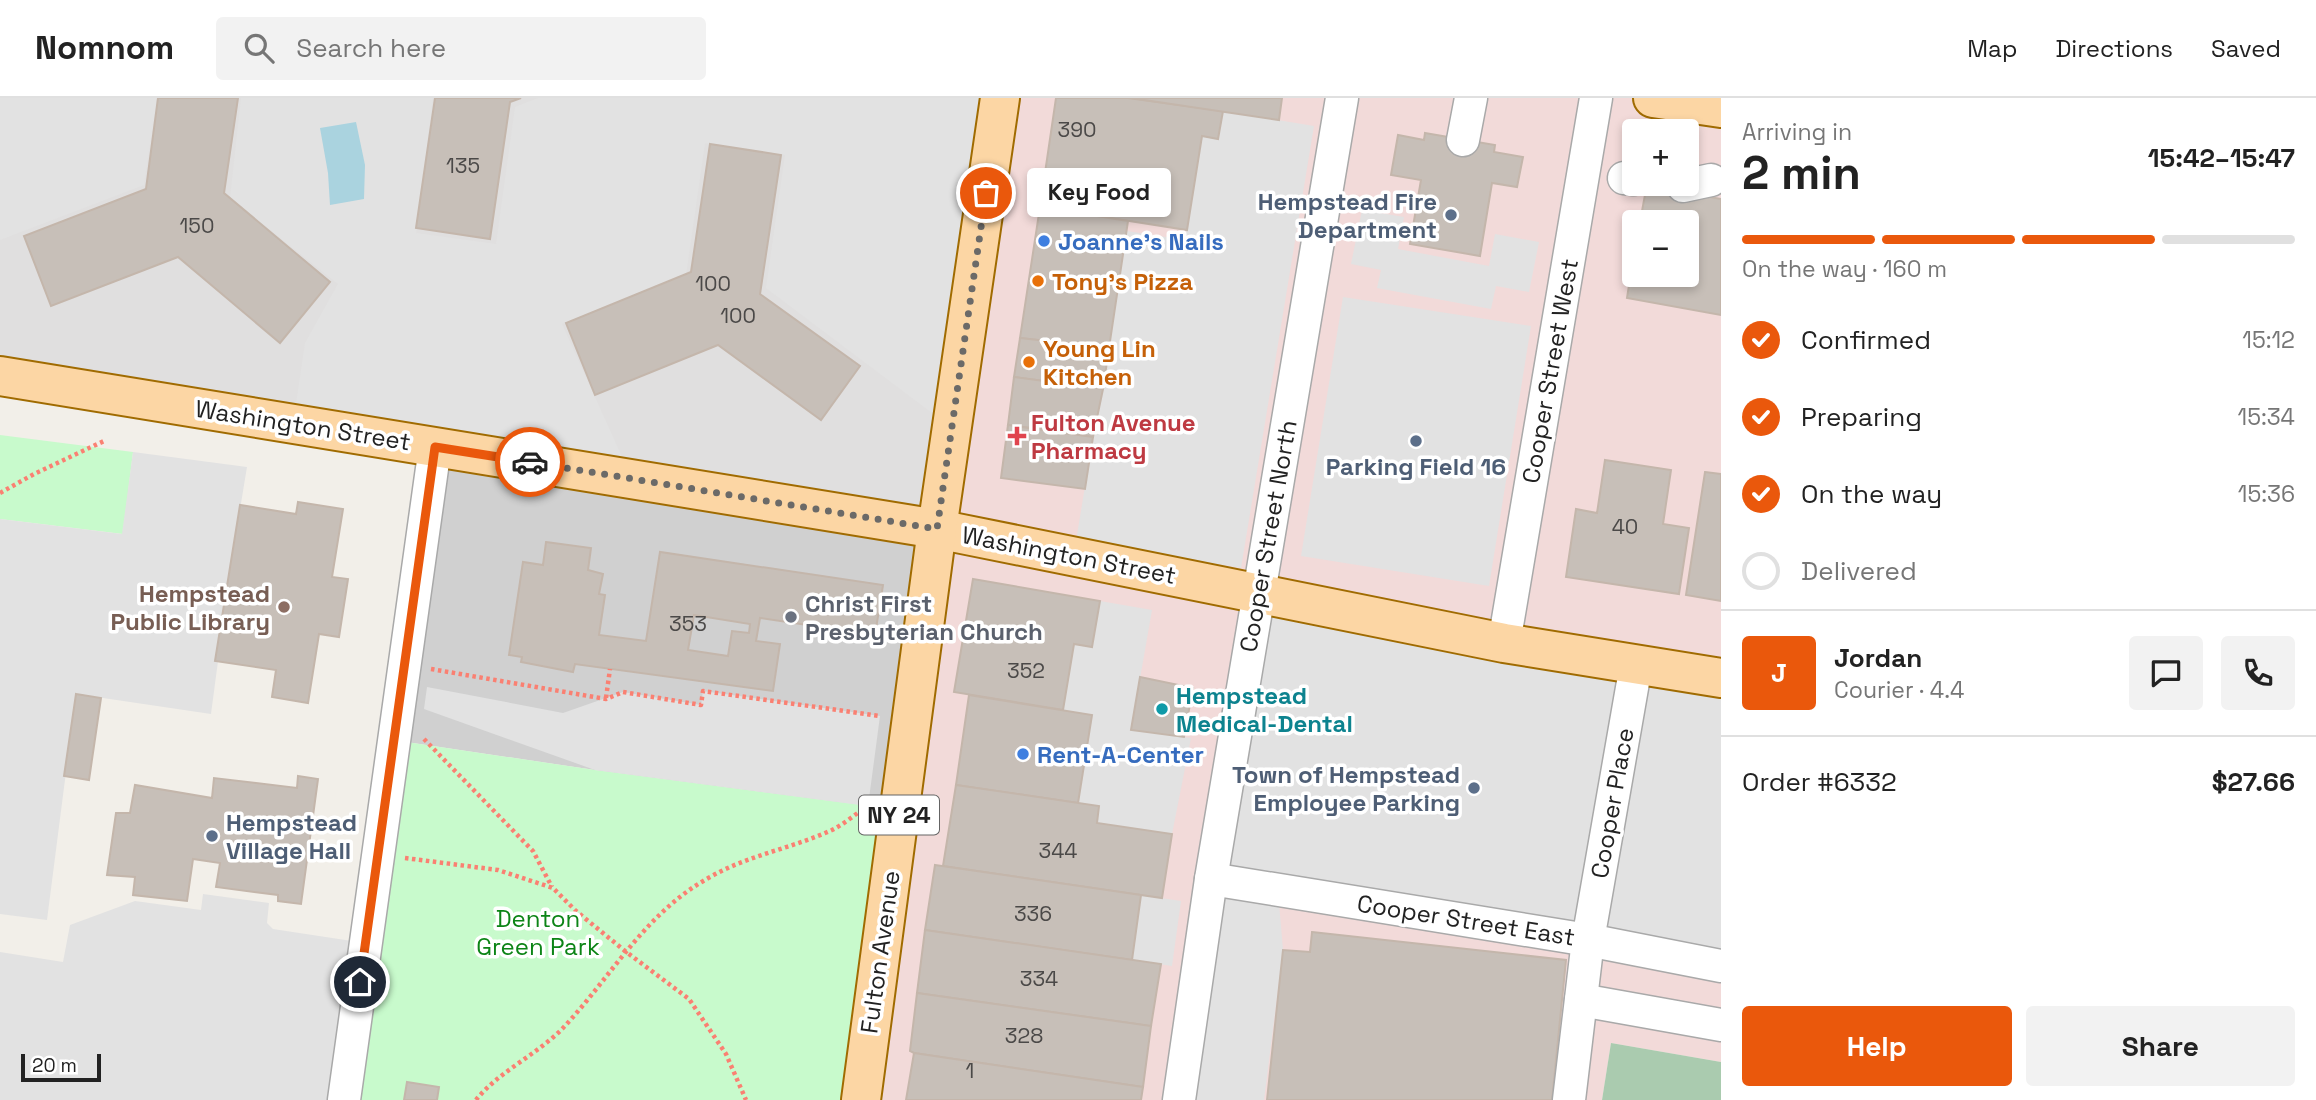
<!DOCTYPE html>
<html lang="en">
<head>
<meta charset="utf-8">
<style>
	:root { --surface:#fff; --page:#f2f2f2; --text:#222; --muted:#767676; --line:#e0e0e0; --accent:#ea580c }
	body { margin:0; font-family:"Space Grotesk",sans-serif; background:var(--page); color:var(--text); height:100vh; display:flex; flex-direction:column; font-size:26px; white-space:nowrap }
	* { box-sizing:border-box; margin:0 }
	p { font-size:23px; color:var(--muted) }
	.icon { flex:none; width:38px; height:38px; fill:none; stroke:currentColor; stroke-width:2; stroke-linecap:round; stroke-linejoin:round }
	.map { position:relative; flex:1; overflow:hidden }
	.details { display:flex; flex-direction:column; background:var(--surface); width:595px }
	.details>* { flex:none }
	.fabs { position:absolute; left:1622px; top:21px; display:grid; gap:14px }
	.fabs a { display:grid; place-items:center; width:77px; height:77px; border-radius:7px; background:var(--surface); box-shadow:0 4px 10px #0003; font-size:35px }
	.scale { position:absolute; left:21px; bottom:18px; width:80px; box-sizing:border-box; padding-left:7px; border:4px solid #222; border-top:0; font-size:19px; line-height:24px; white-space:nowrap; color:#222; -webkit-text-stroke:5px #fff; paint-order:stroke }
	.pin { position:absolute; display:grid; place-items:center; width:60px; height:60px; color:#fff; margin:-30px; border:4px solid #fff; border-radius:50%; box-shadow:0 2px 7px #0007 }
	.courier { position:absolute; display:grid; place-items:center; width:70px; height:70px; margin:-35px; border:5px solid #ea580c; border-radius:50%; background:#fff; color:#222; box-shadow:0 2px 9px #0007 }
	.bubble { position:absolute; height:49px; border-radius:7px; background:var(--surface); box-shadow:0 4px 10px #0003; font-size:23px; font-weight:700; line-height:49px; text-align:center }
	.summary em { font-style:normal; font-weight:700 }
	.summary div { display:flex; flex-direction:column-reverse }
	.summary { display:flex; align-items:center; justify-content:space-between; height:119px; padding:0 21px }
	h1 { font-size:46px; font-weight:700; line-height:52px }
	.bar { display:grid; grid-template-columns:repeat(4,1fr); gap:10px 7px; align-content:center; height:84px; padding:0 21px }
	.bar i { height:9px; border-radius:5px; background:var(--line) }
	.bar .on { background:var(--accent) }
	.bar p { grid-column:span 4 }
	.line { display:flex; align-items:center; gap:18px; padding:0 21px; border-top:2px solid var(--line) }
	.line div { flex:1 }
	.round { display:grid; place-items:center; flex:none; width:74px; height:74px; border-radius:7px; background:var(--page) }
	ol { padding:0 21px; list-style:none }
	li { display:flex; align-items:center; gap:21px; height:77px }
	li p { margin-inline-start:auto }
	li .icon { padding:7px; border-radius:50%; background:var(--accent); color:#fff; stroke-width:4 }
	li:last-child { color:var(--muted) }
	li i { width:38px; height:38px; border:4px solid var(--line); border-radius:50% }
	.cta { display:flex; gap:14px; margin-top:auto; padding:14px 21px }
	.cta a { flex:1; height:80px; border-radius:7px; background:var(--accent); color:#fff; font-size:28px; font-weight:700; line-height:80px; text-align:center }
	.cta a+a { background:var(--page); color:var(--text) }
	header { display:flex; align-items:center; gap:42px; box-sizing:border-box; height:98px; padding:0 35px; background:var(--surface); border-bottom:2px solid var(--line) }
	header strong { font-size:33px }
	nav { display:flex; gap:38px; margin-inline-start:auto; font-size:24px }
	.search { width:490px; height:63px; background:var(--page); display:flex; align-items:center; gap:18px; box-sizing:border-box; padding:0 24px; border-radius:7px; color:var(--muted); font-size:26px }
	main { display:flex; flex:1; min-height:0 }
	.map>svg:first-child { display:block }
</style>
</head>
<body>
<header>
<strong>Nomnom</strong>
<div class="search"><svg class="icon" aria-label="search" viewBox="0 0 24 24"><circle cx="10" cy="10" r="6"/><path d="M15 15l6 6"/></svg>Search here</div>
<nav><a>Map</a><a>Directions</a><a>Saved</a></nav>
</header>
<main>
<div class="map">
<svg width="1721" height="1002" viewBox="0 0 1721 1002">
	<rect width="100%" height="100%" fill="#f2efe9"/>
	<polygon fill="#e0dfdf" points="0,0 1000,0 937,431 0,278"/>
	<path fill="#f2dad9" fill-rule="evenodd" d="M1000 0H1721V964L1611 945 1602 1002H862ZM1634 33H1687V86H1634ZM1634 124H1687V177H1634Z"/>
	<polygon fill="#d0d0d0" points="437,349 937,431 900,712 595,672 393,642"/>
	<polygon fill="#aacbaf" points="1611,945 1721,964 1721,1002 1602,1002"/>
	<g fill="#c8facc">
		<polygon points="0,337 133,354 123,436 0,421"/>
		<polygon points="393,642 595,672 900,712 862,1002 344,1002"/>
	</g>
	<g fill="#e2e2e2">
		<polygon points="0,0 157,0 144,87 0,142"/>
		<polygon points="241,0 433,0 416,135 496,146 515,9 538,0 1000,0 952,330 766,190 785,57 705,45 686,177 562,226 632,381 293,326 305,245 338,186 230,100"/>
		<polygon points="1223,13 1314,28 1241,470 1076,443 1127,133 1185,142 1202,38"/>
		<polygon points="1362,112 1404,119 1398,151 1489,168 1495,136 1539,144 1529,194 1496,188 1491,211 1377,190 1381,172 1351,166"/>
		<polygon points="1343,199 1531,228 1489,488 1301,458"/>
		<polygon points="133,354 247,369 215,562 218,563 211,616 76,596 47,822 0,816 0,421 122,436"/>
		<polygon points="1259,495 1721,598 1721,871 1278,793 1283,852 1264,1002 1173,1002"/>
		<polygon points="1100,503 1152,512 1131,632 1191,640 1172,736 1097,725 1099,708 1078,705 1092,618 1063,612 1074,546 1092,549"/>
		<polygon points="427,589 563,615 623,594 701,607 703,593 880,618 868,708 595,672 424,611"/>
		<polygon points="203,796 269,805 267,825 273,831 365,845 343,1002 0,1002 0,854 63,864 70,827 135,803 201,812"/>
		<polygon points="1141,797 1181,803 1172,868 1132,862"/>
	</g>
	<polygon fill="#aad3df" points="356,24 365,67 364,101 330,107 328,75 320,30"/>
	<g fill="#c7bfb8" stroke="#c4b6ab" stroke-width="2" fill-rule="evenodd">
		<polygon points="158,0 238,0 224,95 330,184 280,245 178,159 51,208 24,138 146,91"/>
		<polygon points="435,0 521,0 510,4 490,141 416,130"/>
		<polygon points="1056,0 1128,0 1223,13 1218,41 1202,38 1187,132 1040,109"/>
		<polygon points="1131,0 1282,0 1279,22"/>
		<polygon points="1425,35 1495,47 1494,54 1523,59 1517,89 1492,85 1480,158 1410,146 1421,82 1391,77 1398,37 1424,42"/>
		<polygon points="710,46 781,57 760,196 860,268 821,322 718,247 595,297 566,225 691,174"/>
		<polygon points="1647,86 1683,86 1682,94 1721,101 1721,217 1627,200 1634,156 1634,177 1687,177 1687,124 1640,124"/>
		<polygon points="1040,109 1128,123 1109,250 1020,240"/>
		<polygon points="1020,240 1109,250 1103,291 1014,279"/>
		<polygon points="1014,279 1103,291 1093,339 1008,327"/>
		<polygon points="1008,327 1093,339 1085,391 1001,380"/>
		<polygon points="1605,362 1671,372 1663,426 1689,430 1679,496 1566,479 1576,411 1597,415"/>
		<polygon points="1705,374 1721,376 1721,503 1686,497"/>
		<polygon points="298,404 343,411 332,479 348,481 339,539 319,536 308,605 272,599 276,572 215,563 240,407 296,416"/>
		<path d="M546 444 591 450 588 472 603 476 599 496 605 497 599 537 646 543 660 454 883 487 875 537 760 520 756 543 780 546 773 593 575 566 573 574 521 564 522 559 509 557 523 464 543 467ZM694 517 750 526 749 535 732 533 728 558 688 552Z"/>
		<polygon points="973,481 1100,503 1092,549 1074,546 1063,612 954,594"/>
		<polygon points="1140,579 1193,590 1184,639 1131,632"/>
		<polygon points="76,596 101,600 89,682 64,678"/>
		<polygon points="969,597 1092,617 1078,705 956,687"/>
		<polygon points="298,678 318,681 301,806 278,803 278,797 216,789 220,765 193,761 187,803 133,797 135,779 107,777 116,715 130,715 135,687 212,700 214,680 297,690"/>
		<polygon points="956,687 1099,708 1097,725 1172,736 1162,800 943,768"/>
		<polygon points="935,767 1141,797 1132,862 925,832"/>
		<polygon points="925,832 1161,866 1151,928 917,895"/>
		<polygon points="1312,834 1566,862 1552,1002 1267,1002 1283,852 1310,854"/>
		<polygon points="917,895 1151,928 1143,989 914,955 910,953"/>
		<polygon points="914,955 1143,989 1141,1002 906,1002"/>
		<polygon points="407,984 439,989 437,1002 404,1002"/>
	</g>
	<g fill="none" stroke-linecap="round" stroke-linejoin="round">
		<g stroke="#a9a9a9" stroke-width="35">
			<g id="minor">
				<polyline points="1463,42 1471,0"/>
				<polyline points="1624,80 1634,81"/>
				<polyline points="1683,88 1711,82"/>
				<polyline points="1504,545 1596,0"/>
				<polyline points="1211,781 1588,842 1721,868"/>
				<polyline points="1581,902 1721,927"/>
				<polyline points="344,1002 435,349"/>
				<polyline points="1179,1002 1211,781 1342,0"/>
				<polyline points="1569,1002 1588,842 1636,567"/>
			</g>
		</g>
		<g stroke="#a06b00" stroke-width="42">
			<g id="major">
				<polyline points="1653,0 1721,10"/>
				<polyline points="0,278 937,431 1504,545 1721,580"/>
				<polyline points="861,1002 937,431 1000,0"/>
			</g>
		</g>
		<g stroke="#fa8072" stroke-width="4.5" stroke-dasharray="3.5 3.5" stroke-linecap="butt">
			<polyline points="0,395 34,376 104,343"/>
			<polyline points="431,571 606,601 623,594 701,607 703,593 880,618"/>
			<polyline points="606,600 610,571"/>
			<polyline points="424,641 533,753 552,789"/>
			<polyline points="405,760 498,772 553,790 576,813 625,853 689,901 726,956 746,1002"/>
			<path d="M476 1002C498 974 538 956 563 930 612 878 646 813 712 778 749 757 793 750 832 732 844 726 856 716 867 708"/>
		</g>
		<use href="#minor" stroke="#fff" stroke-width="32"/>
		<use href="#major" stroke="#fcd6a4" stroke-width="38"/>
	</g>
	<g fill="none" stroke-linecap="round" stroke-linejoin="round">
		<polyline stroke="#6b6a68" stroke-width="7" stroke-dasharray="0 12.6" points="530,364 937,431 986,95"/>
		<polyline stroke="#ea580c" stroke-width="9" points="360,884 435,349 530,364"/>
	</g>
	<g fill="#5c6f8a" stroke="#fff" stroke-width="2.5">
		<circle cx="1451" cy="117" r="7"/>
		<circle cx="1416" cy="343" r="7"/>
		<circle cx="1474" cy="690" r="7"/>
		<circle cx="212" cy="738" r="7"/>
	</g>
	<g fill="#3f7fe0" stroke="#fff" stroke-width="2.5">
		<circle cx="1044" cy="143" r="7"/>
		<circle cx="1023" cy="656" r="7"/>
	</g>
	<g fill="#e8710a" stroke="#fff" stroke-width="2.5">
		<circle cx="1038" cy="183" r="7"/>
		<circle cx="1029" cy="264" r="7"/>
	</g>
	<path fill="#e0444e" stroke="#fff" stroke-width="2.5" d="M1013.5 327.5h7v7h7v7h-7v7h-7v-7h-7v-7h7z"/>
	<circle fill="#8d6e63" stroke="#fff" stroke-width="2.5" cx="284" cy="509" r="7"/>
	<circle fill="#6b7280" stroke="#fff" stroke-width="2.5" cx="791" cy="519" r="7"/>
	<circle fill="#0f9aa8" stroke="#fff" stroke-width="2.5" cx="1162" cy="611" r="7"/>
	<g text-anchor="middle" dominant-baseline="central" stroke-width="7" stroke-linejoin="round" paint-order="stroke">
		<g font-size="21" fill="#4b4948">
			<text x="1077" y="31">390</text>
			<text x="463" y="67">135</text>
			<text x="197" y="127">150</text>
			<text x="713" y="185">100</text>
			<text x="738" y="217">100</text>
			<text x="1625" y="428">40</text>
			<text x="688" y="525">353</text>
			<text x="1026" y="572">352</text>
			<text x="1058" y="752">344</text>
			<text x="1033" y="815">336</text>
			<text x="1039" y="880">334</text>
			<text x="1024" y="937">328</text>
			<text x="970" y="972">1</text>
		</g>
		<rect fill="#fff" stroke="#646464" stroke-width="2" x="859" y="697.5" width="80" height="39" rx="5"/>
		<g font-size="23" font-weight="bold" fill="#222">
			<text x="899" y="717">NY 24</text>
		</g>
		<g font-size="24" font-weight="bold" fill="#4e5e75" stroke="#fff" text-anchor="end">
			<text x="1437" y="103">Hempstead Fire<tspan x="1437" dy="28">Department</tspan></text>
			<text x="1416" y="368" text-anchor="middle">Parking Field 16</text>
			<text x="1460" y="676">Town of Hempstead<tspan x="1460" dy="28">Employee Parking</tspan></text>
			<text x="226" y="724" text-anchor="start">Hempstead<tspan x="226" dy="28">Village Hall</tspan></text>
		</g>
		<g font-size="24" font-weight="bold" fill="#366cbe" stroke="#fff" text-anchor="start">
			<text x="1058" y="143">Joanne's Nails</text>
			<text x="1037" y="656">Rent-A-Center</text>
		</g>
		<g font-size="24" font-weight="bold" fill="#c56008" stroke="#fff" text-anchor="start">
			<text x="1052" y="183">Tony's Pizza</text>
			<text x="1043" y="250">Young Lin<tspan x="1043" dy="28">Kitchen</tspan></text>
		</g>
		<g font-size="24" fill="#222" stroke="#fff">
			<text transform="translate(1550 273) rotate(-80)">Cooper Street West</text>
			<text transform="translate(303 327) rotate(9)">Washington Street</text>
			<text transform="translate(1268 438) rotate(-80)">Cooper Street North</text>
			<text transform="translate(1069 457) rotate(11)">Washington Street</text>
			<text transform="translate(1612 705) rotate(-80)">Cooper Place</text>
			<text transform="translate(1466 822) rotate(9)">Cooper Street East</text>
			<text transform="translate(880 854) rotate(-82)">Fulton Avenue</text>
		</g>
		<g font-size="24" font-weight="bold" fill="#be3a42" stroke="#fff" text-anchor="start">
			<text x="1031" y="324">Fulton Avenue<tspan x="1031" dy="28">Pharmacy</tspan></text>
		</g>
		<g font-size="24" font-weight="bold" fill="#785e54" stroke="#fff" text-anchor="end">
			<text x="270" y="495">Hempstead<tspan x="270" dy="28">Public Library</tspan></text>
		</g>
		<g font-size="24" font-weight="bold" fill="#5b616d" stroke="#fff" text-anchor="start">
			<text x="805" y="505">Christ First<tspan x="805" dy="28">Presbyterian Church</tspan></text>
		</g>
		<g font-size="24" font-weight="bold" fill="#0d838f" stroke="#fff" text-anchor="start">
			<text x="1176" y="597">Hempstead<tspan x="1176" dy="28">Medical-Dental</tspan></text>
		</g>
		<g font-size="24" fill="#0c8416" stroke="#fff">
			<text x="538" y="820">Denton<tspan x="538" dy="28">Green Park</tspan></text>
		</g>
	</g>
</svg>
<div class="fabs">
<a>+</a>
<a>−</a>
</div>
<div class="scale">20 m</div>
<div class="pin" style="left:986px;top:95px;background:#ea580c"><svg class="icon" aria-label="bag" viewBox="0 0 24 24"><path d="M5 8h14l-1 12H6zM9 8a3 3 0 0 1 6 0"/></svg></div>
<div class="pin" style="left:360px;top:884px;background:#1f2937"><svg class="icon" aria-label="home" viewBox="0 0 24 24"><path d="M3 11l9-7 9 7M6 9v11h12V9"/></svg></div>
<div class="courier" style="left:530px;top:364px"><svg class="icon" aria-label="car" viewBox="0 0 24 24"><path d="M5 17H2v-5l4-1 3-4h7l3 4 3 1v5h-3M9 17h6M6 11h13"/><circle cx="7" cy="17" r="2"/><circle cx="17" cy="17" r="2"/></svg></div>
<div class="bubble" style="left:1027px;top:70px;width:144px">Key Food</div>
</div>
<section class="details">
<div class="summary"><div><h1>2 min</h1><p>Arriving in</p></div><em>15:42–15:47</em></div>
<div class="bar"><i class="on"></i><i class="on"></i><i class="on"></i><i></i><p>On the way · 160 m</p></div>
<ol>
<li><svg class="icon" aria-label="check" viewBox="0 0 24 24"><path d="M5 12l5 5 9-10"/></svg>Confirmed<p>15:12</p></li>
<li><svg class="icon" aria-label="check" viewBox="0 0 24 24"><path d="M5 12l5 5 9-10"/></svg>Preparing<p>15:34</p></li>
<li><svg class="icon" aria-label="check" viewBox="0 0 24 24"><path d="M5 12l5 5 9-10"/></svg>On the way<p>15:36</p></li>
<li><i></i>Delivered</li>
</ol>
<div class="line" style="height:126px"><b class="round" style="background:var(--accent);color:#fff">J</b><div><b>Jordan</b><p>Courier · 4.4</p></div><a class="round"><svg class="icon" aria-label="chat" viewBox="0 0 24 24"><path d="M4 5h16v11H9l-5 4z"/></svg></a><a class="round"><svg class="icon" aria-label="phone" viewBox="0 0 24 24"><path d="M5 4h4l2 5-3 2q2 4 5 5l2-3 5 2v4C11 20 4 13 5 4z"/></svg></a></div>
<div class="line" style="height:91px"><div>Order #6332</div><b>$27.66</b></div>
<div class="cta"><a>Help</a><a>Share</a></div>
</section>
</main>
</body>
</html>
